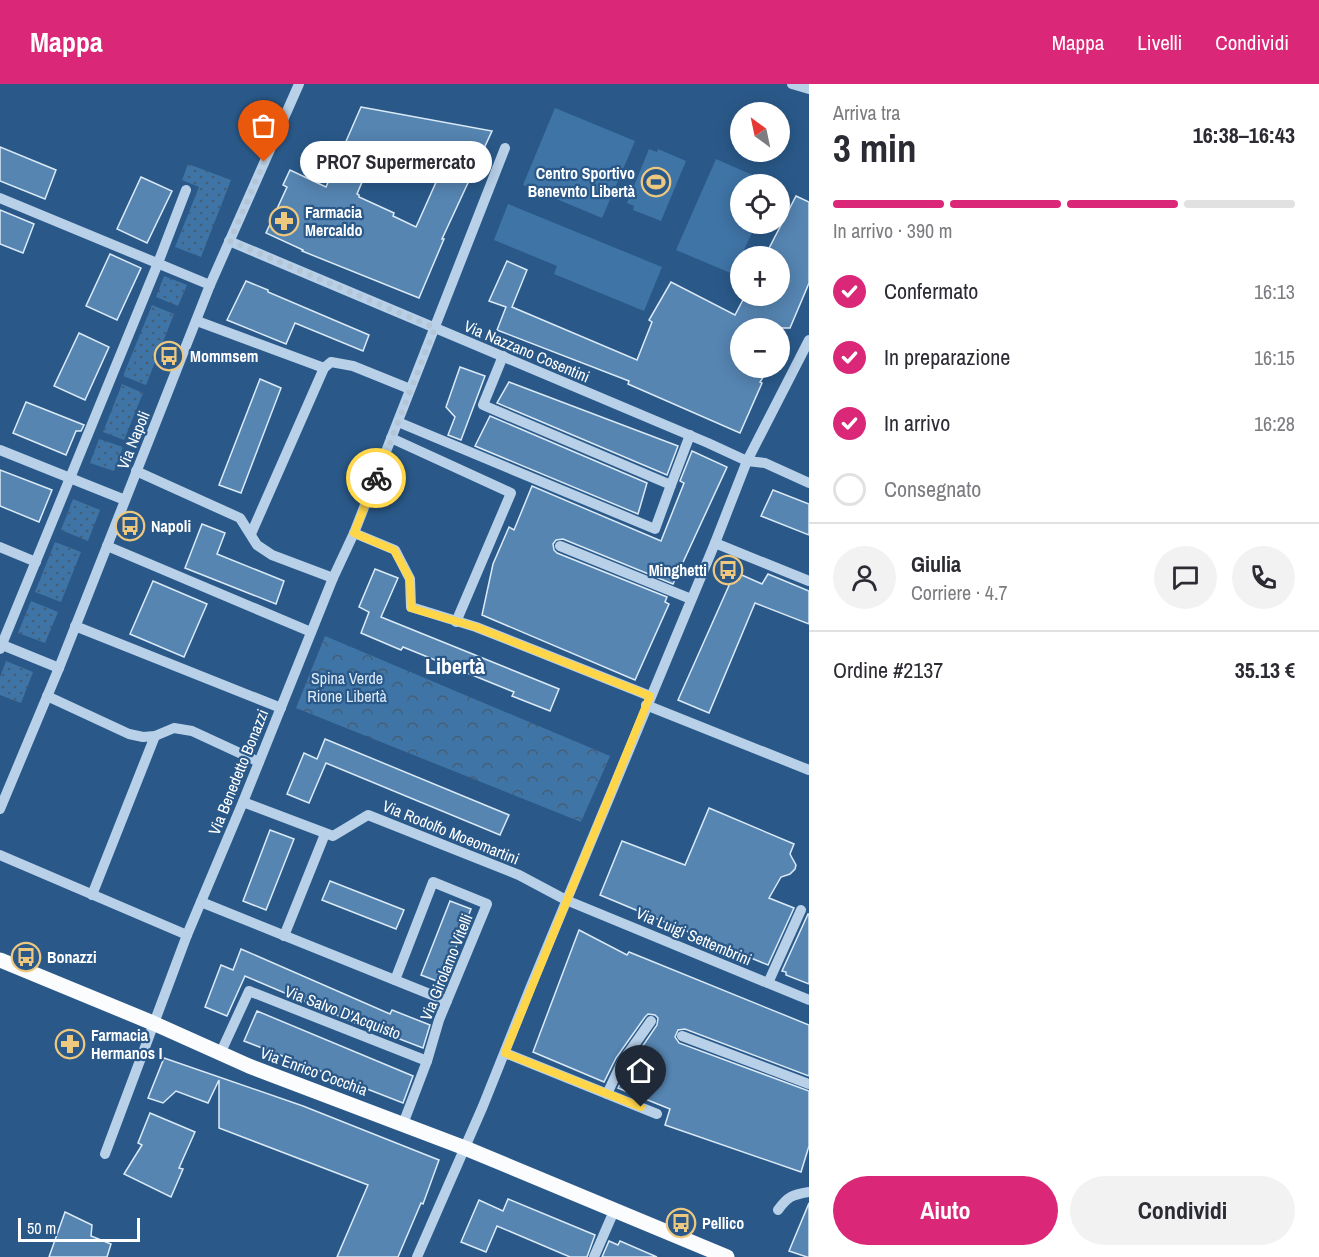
<!DOCTYPE html>
<html lang="it">
<head>
<meta charset="utf-8">
<style>
	:root { --surface:#fff; --page:#f2f2f3; --text:#2b2b33; --muted:#7c7c81; --line:#e1e1e2; --accent:#db2777 }
	body { margin:0; font-family:"Archivo Narrow",sans-serif; background:var(--page); color:var(--text); height:100vh; display:flex; flex-direction:column; font-size:22px; white-space:nowrap }
	* { box-sizing:border-box; margin:0 }
	p { font-size:20px; color:var(--muted) }
	.icon { flex:none; width:33px; height:33px; fill:none; stroke:currentColor; stroke-width:2; stroke-linecap:round; stroke-linejoin:round }
	.map { position:relative; flex:1; overflow:hidden }
	.sheet { display:flex; flex-direction:column; background:var(--surface); width:510px }
	.sheet>* { flex:none }
	.needle { width:39px; rotate:327deg }
	.fabs { position:absolute; left:730px; top:18px; display:grid; gap:12px }
	.fabs a { display:grid; place-items:center; width:60px; height:60px; border-radius:50%; background:var(--surface); box-shadow:0 3px 15px #0003; font-size:30px }
	.scale { position:absolute; left:18px; bottom:15px; width:122px; box-sizing:border-box; padding-left:6px; border:3px solid #fff; border-top:0; font-size:16px; line-height:21px; white-space:nowrap; color:#fff; -webkit-text-stroke:4px #2a5989; paint-order:stroke }
	.pin { position:absolute; display:grid; place-items:center; width:51px; height:51px; color:#fff; margin:-62px -26px; border-radius:50% 50% 50% 0; rotate:-45deg; box-shadow:0 0 6px #0007 }
	.pin .icon { rotate:45deg }
	.courier { position:absolute; display:grid; place-items:center; width:60px; height:60px; margin:-30px; border:4px solid #ffd54a; border-radius:50%; background:#fff; color:#222; box-shadow:0 2px 8px #0007 }
	.bubble { position:absolute; height:42px; border-radius:21px; background:var(--surface); box-shadow:0 3px 15px #0003; font-size:20px; font-weight:700; line-height:42px; text-align:center }
	.head em { font-style:normal; font-weight:700 }
	.head div { display:flex; flex-direction:column-reverse }
	.head { display:flex; align-items:center; justify-content:space-between; height:102px; padding:0 24px }
	h1 { font-size:39px; font-weight:700; line-height:45px }
	.bar { display:grid; grid-template-columns:repeat(4,1fr); gap:9px 6px; align-content:center; height:72px; padding:0 24px }
	.bar i { height:8px; border-radius:4px; background:var(--line) }
	.bar .selected { background:var(--accent) }
	.bar p { grid-column:span 4 }
	.line { display:flex; align-items:center; gap:15px; padding:0 24px; border-top:2px solid var(--line) }
	.line div { flex:1 }
	.round { display:grid; place-items:center; flex:none; width:63px; height:63px; border-radius:32px; background:var(--page) }
	ol { padding:0 24px; list-style:none }
	li { display:flex; align-items:center; gap:18px; height:66px }
	li p { margin-inline-start:auto }
	li .icon { padding:6px; border-radius:50%; background:var(--accent); color:#fff; stroke-width:4 }
	li:last-child { color:var(--muted) }
	li i { width:33px; height:33px; border:3px solid var(--line); border-radius:50% }
	.action { display:flex; gap:12px; margin-top:auto; padding:12px 24px }
	.action a { flex:1; height:69px; border-radius:36px; background:var(--accent); color:#fff; font-size:24px; font-weight:700; line-height:69px; text-align:center }
	.action a+a { background:var(--page); color:var(--text) }
	header { display:flex; align-items:center; gap:36px; box-sizing:border-box; height:84px; padding:0 30px; background:var(--accent); color:#fff }
	header strong { font-size:28px }
	nav { display:flex; gap:33px; margin-inline-start:auto; font-size:21px }
	main { display:flex; flex:1; min-height:0 }
	.map>svg:first-child { display:block }
</style>
</head>
<body>
<header>
<strong>Mappa</strong>
<nav><a>Mappa</a><a>Livelli</a><a>Condividi</a></nav>
</header>
<main>
<div class="map">
<svg width="809" height="1173" viewBox="0 0 809 1173">
	<defs>
		<pattern id="grass-dots" width="8" height="8" patternUnits="userSpaceOnUse" patternTransform="scale(1.5)"><rect width="8" height="8" fill="#3f74a6"/><path d="M2 2h.1M6 6h.1" fill="none" stroke="#465e74" stroke-width="1.8" stroke-linecap="round"/></pattern>
		<pattern id="forest-crowns" width="20" height="18" patternUnits="userSpaceOnUse" patternTransform="scale(1.5)"><rect width="20" height="18" fill="#3f74a6"/><path d="M2 6a3 3 0 1 1 6 0M12 15a3 3 0 1 1 6 0" fill="none" stroke="#465e74"/></pattern>
	</defs>
	<rect width="100%" height="100%" fill="#2a5989"/>
	<g fill="url(#grass-dots)">
		<polygon points="188,80 231,96 201,173 175,163 199,103 182,96"/>
		<polygon points="164,192 187,201 178,222 156,213"/>
		<polygon points="152,221 174,230 146,301 123,292"/>
		<polygon points="122,300 143,309 124,356 103,348"/>
		<polygon points="99,355 123,363 114,387 90,379"/>
		<polygon points="73,415 100,426 88,457 61,446"/>
		<polygon points="55,458 81,468 61,518 35,508"/>
		<polygon points="31,517 58,528 45,559 18,549"/>
		<polygon points="6,577 33,588 21,619 0,611 0,593"/>
	</g>
	<polygon fill="url(#forest-crowns)" points="325,552 610,672 581,738 296,624"/>
	<g fill="#3f74a6">
		<polygon points="555,24 635,57 602,134 523,101"/>
		<polygon points="649,65 657,68 658,65 686,77 661,137 633,126 634,122 627,119"/>
		<polygon points="716,75 773,100 741,100 741,140 756,140 733,190 676,166"/>
		<polygon points="508,120 662,183 644,227 554,190 557,182 494,156"/>
	</g>
	<g fill="#5685b2" stroke="#dbeaf7" stroke-width="1.5" fill-rule="evenodd">
		<path d="M361 23 492 47 442 155H444L419 214 302 167 303 166 266 149 287 103 283 101 290 86 326 103ZM379 58 449 69 416 143 393 132 394 129 359 113V111L357 110Z"/>
		<polygon points="0,63 56,86 45,115 0,97"/>
		<polygon points="141,93 172,107 147,159 117,145"/>
		<polygon points="796,112 809,118 809,199 790,244 741,244 741,284 769,284 760,298 762,299 740,349 628,300 629,297 497,246 506,223 489,217 507,177 527,186 512,223 637,276 652,238 649,236 671,198 735,231 745,212 780,212 780,172 765,172"/>
		<polygon points="0,126 34,140 23,169 0,160"/>
		<polygon points="110,170 141,184 117,236 86,222"/>
		<polygon points="246,197 268,206 268,208 369,251 363,267 295,239 286,260 227,236"/>
		<polygon points="79,249 109,263 85,316 54,302"/>
		<polygon points="460,283 485,292 461,356 448,351 455,333 446,323"/>
		<polygon points="260,295 281,304 241,409 219,401"/>
		<polygon points="509,298 678,362 667,391 497,319"/>
		<polygon points="26,318 84,341 81,347 76,347 66,371 13,349"/>
		<polygon points="490,332 647,399 638,430 475,362"/>
		<polygon points="692,367 727,383 673,500 563,455 556,456 553,460 554,466 557,469 667,513 665,518 669,520 635,596 482,531 493,480 509,443 514,446 532,402 661,457 684,399 680,397"/>
		<polygon points="0,386 52,406 39,438 0,422"/>
		<polygon points="773,406 809,420 809,451 761,432"/>
		<polygon points="202,440 225,449 217,470 284,497 276,520 185,484"/>
		<polygon points="375,485 398,494 381,533 559,605 550,627 512,612 514,608 403,563 401,566 361,549 369,528 359,523"/>
		<polygon points="735,488 762,500 768,490 809,507 809,540 755,519 709,629 678,616"/>
		<polygon points="153,497 207,520 184,573 130,550"/>
		<polygon points="325,655 509,731 500,751 326,679 309,719 287,710 304,669 317,675"/>
		<polygon points="709,724 794,760 790,770 796,781 795,785 790,790 781,793 769,814 794,824 768,881 600,811 622,757 685,781"/>
		<polygon points="270,746 294,755 266,826 243,817"/>
		<polygon points="330,797 404,826 396,845 322,816"/>
		<polygon points="450,817 471,825 442,899 421,891"/>
		<polygon points="808,830 809,830 809,900 786,891 786,888 782,887"/>
		<polygon points="579,846 627,871 629,868 809,941 809,992 685,945 678,946 675,953 679,959 809,1007 809,1062 801,1088 665,1041 670,1025 618,1004 629,982 657,941 658,934 655,931 648,930 645,933 616,974 604,998 533,968"/>
		<polygon points="241,865 390,930 392,926 430,941 423,964 384,949 381,950 245,892 227,932 205,923 221,881 233,886"/>
		<polygon points="257,927 413,992 403,1019 244,957"/>
		<polygon points="164,974 303,1022 439,1076 423,1120 421,1119 398,1173 337,1173 368,1101 219,1044 219,996 208,1019 176,1007 163,1019 148,1014"/>
		<polygon points="150,1029 195,1048 179,1084 183,1085 171,1113 124,1090 142,1061 138,1059"/>
		<polygon points="508,1115 595,1151 587,1173 570,1173 497,1142 486,1168 461,1158 479,1116 503,1127"/>
		<polygon points="809,1119 809,1173 807,1173 789,1167"/>
		<polygon points="65,1128 92,1141 91,1152 111,1160 107,1173 49,1173"/>
		<polygon points="609,1157 618,1161 620,1157 657,1173 602,1173"/>
	</g>
	<g fill="none" stroke-linecap="round" stroke-linejoin="round">
		<g stroke="#b8d1e9" stroke-width="10">
			<polyline points="792,0 809,5"/>
			<polyline points="0,114 210,201"/>
			<polyline points="229,157 708,359 747,377 765,379 809,399"/>
			<polyline points="197,237 324,284"/>
			<polyline points="503,272 483,321 671,401 690,351"/>
			<polyline points="398,338 655,445 671,401"/>
			<polyline points="391,354 511,409 456,538"/>
			<polyline points="0,366 125,416"/>
			<polyline points="136,387 240,434 257,461 272,471 333,494"/>
			<polyline points="354,449 395,466 410,495 411,523 476,543 650,612"/>
			<polyline points="251,450 324,284 331,278 353,282 410,305"/>
			<polyline points="715,459 809,497"/>
			<polyline points="107,462 311,548"/>
			<polyline points="560,462 691,515"/>
			<polyline points="0,463 36,478"/>
			<polyline points="75,542 281,624"/>
			<polyline points="0,560 59,584"/>
			<polyline points="0,565 158,179 186,106"/>
			<polyline points="47,612 129,650 143,653 155,652 174,644 192,647 259,678"/>
			<polyline points="646,621 809,686"/>
			<polyline points="243,718 333,752 368,731 519,791 566,816 809,916"/>
			<polyline points="0,725 59,584 210,201 299,0"/>
			<polyline points="0,771 187,851"/>
			<polyline points="92,811 155,652"/>
			<polyline points="201,818 447,917"/>
			<polyline points="284,852 325,750"/>
			<polyline points="395,896 433,798 487,820 439,936 427,977"/>
			<polyline points="768,899 801,826"/>
			<polyline points="682,952 809,1000"/>
			<polyline points="505,969 657,1030"/>
			<polyline points="220,970 249,907 427,977 403,1040"/>
			<polyline points="607,1010 622,978 651,937"/>
			<polyline points="105,1070 187,851 243,718 333,494 354,449 505,64"/>
			<path d="M778 1126C788 1112 792 1111 809 1108"/>
			<polyline points="417,1173 483,1022 531,902 715,459 747,377 809,256"/>
			<polyline points="594,1173 614,1127"/>
		</g>
		<polyline stroke="#fafcfe" stroke-width="15" points="0,876 153,939 249,982 465,1064 727,1173"/>
	</g>
	<g fill="none" stroke-linecap="round" stroke-linejoin="round">
		<polyline stroke="#b4c5d6" stroke-width="6" stroke-dasharray="0 10.8" points="264,78 230,157 435,244 376,394"/>
		<polyline stroke="#ffd54a" stroke-width="8" points="376,394 354,449 394,466 410,495 411,524 476,543 650,612 505,969 641,1023"/>
	</g>
	<defs>
		<g id="stadium-ring" transform="scale(1.5)"><circle r="9.5" fill="#2a5989" stroke="#efc87f" stroke-width="1.5"/><path d="M0-5a6.5 5 0 1 0 0 10a6.5 5 0 1 0 0-10ZM-3.5-1.8h7v3.6h-7Z" fill="#efc87f"/></g>
		<g id="pharmacy-ring" transform="scale(1.5)"><circle r="9.5" fill="#2a5989" stroke="#efc87f" stroke-width="1.5"/><path d="M-2-6h4v4h4v4h-4v4h-4v-4h-4v-4h4Z" fill="#efc87f"/></g>
		<g id="bus-ring" transform="scale(1.5)"><circle r="9.5" fill="#2a5989" stroke="#efc87f" stroke-width="1.5"/><path d="M-5-6H5V4H4V6H2V4H-2V6H-4V4H-5ZM-3.5-4V0h7V-4ZM-3.5 1.2v1.5H-2V1.2ZM2 1.2v1.5H3.5V1.2Z" fill="#efc87f"/></g>
	</defs>
	<g fill-rule="evenodd">
		<use href="#stadium-ring" x="656" y="98"/>
		<use href="#pharmacy-ring" x="284" y="137"/>
		<use href="#bus-ring" x="169" y="272"/>
		<use href="#bus-ring" x="130" y="442"/>
		<use href="#bus-ring" x="728" y="486"/>
		<use href="#bus-ring" x="26" y="873"/>
		<use href="#pharmacy-ring" x="70" y="960"/>
		<use href="#bus-ring" x="681" y="1139"/>
	</g>
	<g text-anchor="middle" dominant-baseline="central" stroke-width="4.5" stroke-linejoin="round" paint-order="stroke">
		<g font-size="16" font-weight="bold" fill="#fff" stroke="#2a5989" text-anchor="start">
			<text x="635" y="89" text-anchor="end">Centro Sportivo<tspan x="635" dy="18">Benevnto Libertà</tspan></text>
			<text x="305" y="128">Farmacia<tspan x="305" dy="18">Mercaldo</tspan></text>
			<text x="190" y="272">Mommsem</text>
			<text x="151" y="442">Napoli</text>
			<text x="707" y="486" text-anchor="end">Minghetti</text>
			<text x="47" y="873">Bonazzi</text>
			<text x="91" y="951">Farmacia<tspan x="91" dy="18">Hermanos I</tspan></text>
			<text x="702" y="1139">Pellico</text>
		</g>
		<g font-size="16" fill="#fff" stroke="#2a5989">
			<text transform="translate(527 267) rotate(23)">Via Nazzano Cosentini</text>
			<text transform="translate(133 356) rotate(-68)">Via Napoli</text>
			<text transform="translate(238 688) rotate(-68)">Via Benedetto Bonazzi</text>
			<text transform="translate(451 748) rotate(22)">Via Rodolfo Moeomartini</text>
			<text transform="translate(694 852) rotate(23)">Via Luigi Settembrini</text>
			<text transform="translate(446 883) rotate(-68)">Via Girolamo Vitelli</text>
			<text transform="translate(343 928) rotate(21)">Via Salvo D'Acquisto</text>
			<text transform="translate(314 987) rotate(20)">Via Enrico Cocchia</text>
		</g>
		<g font-size="16" fill="#dbeaf7" stroke="#2a5989">
			<text x="347" y="594">Spina Verde<tspan x="347" dy="18">Rione Libertà</tspan></text>
		</g>
		<g font-size="22" font-weight="bold" fill="#fff" stroke="#2a5989">
			<text x="455" y="582">Libertà</text>
		</g>
	</g>
</svg>
<div class="fabs">
<a><svg class="needle" viewBox="-14 -14 28 28"><path d="M0-13l5 13h-10z" fill="#e53935"/><path d="M0 13l5-13h-10z" fill="#7c7c81"/></svg></a>
<a><svg class="icon" aria-label="locate" viewBox="0 0 24 24"><circle cx="12" cy="12" r="6"/><path d="M12 2v4M12 18v4M2 12h4M18 12h4"/></svg></a>
<a>+</a>
<a>−</a>
</div>
<div class="scale">50 m</div>
<div class="pin" style="left:264px;top:78px;background:#ea580c"><svg class="icon" aria-label="bag" viewBox="0 0 24 24"><path d="M5 8h14l-1 12H6zM9 8a3 3 0 0 1 6 0"/></svg></div>
<div class="pin" style="left:641px;top:1023px;background:#1f2937"><svg class="icon" aria-label="home" viewBox="0 0 24 24"><path d="M3 11l9-7 9 7M6 9v11h12V9"/></svg></div>
<div class="courier" style="left:376px;top:394px"><svg class="icon" aria-label="bike" viewBox="0 0 24 24"><circle cx="6" cy="16" r="4"/><circle cx="18" cy="16" r="4"/><path d="M6 16l4-8h5l3 8M10 8l3 8H6M13 5h3"/></svg></div>
<div class="bubble" style="left:300px;top:57px;width:192px">PRO7 Supermercato</div>
</div>
<section class="sheet">
<div class="head"><div><h1>3 min</h1><p>Arriva tra</p></div><em>16:38–16:43</em></div>
<div class="bar"><i class="selected"></i><i class="selected"></i><i class="selected"></i><i></i><p>In arrivo · 390 m</p></div>
<ol>
<li><svg class="icon" aria-label="check" viewBox="0 0 24 24"><path d="M5 12l5 5 9-10"/></svg>Confermato<p>16:13</p></li>
<li><svg class="icon" aria-label="check" viewBox="0 0 24 24"><path d="M5 12l5 5 9-10"/></svg>In preparazione<p>16:15</p></li>
<li><svg class="icon" aria-label="check" viewBox="0 0 24 24"><path d="M5 12l5 5 9-10"/></svg>In arrivo<p>16:28</p></li>
<li><i></i>Consegnato</li>
</ol>
<div class="line" style="height:108px"><a class="round"><svg class="icon" aria-label="person" viewBox="0 0 24 24"><circle cx="12" cy="8" r="4"/><path d="M4 21q1-7 8-7t8 7"/></svg></a><div><b>Giulia</b><p>Corriere · 4.7</p></div><a class="round"><svg class="icon" aria-label="chat" viewBox="0 0 24 24"><path d="M4 5h16v11H9l-5 4z"/></svg></a><a class="round"><svg class="icon" aria-label="phone" viewBox="0 0 24 24"><path d="M5 4h4l2 5-3 2q2 4 5 5l2-3 5 2v4C11 20 4 13 5 4z"/></svg></a></div>
<div class="line" style="height:78px"><div>Ordine #2137</div><b>35.13 €</b></div>
<div class="action"><a>Aiuto</a><a>Condividi</a></div>
</section>
</main>
</body>
</html>
